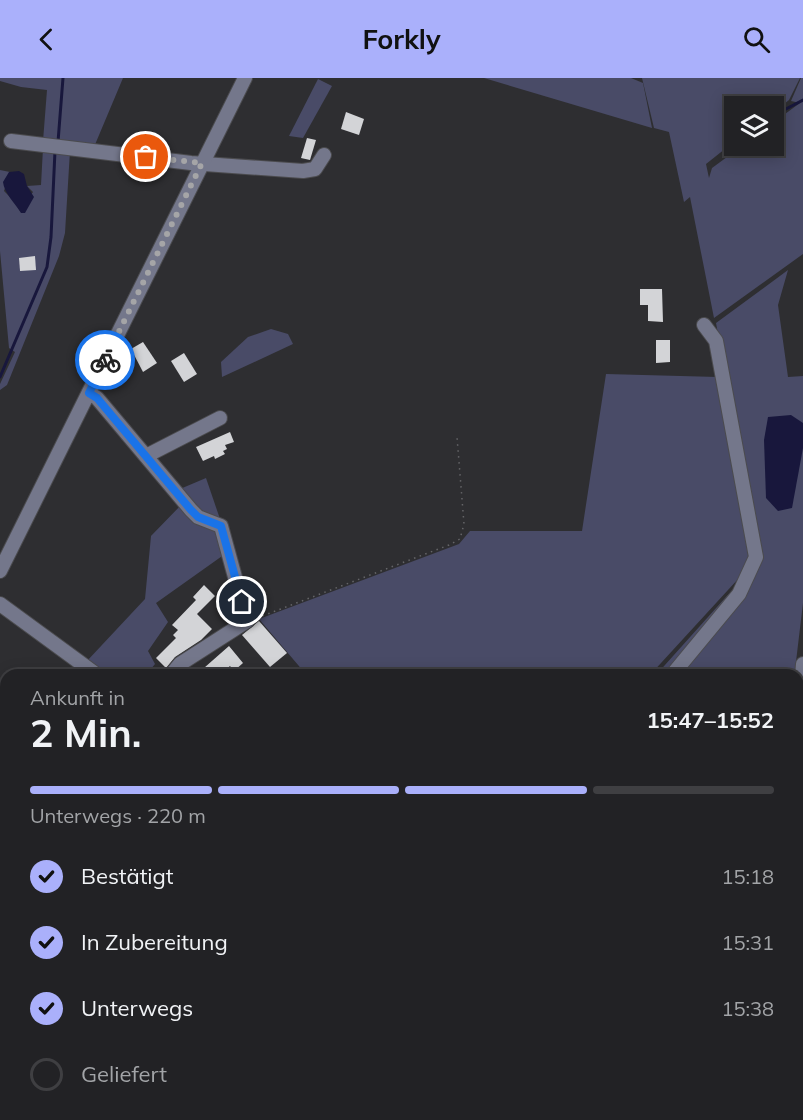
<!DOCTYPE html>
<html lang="de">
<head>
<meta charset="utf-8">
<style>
	:root { --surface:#222225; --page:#2a2a2d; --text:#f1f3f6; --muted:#a2a4a7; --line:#3f3f42; --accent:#aab0fb }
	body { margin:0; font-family:Mulish,sans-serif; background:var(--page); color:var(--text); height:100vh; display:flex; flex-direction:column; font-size:22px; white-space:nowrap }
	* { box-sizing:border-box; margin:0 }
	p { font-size:20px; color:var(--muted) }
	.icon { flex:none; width:33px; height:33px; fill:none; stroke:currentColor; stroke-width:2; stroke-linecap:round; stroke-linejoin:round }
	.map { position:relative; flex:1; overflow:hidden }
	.details { position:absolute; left:0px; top:591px; width:804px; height:452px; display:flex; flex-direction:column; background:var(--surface); border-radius:18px 18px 0 0; box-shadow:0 3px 15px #0003,0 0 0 2px var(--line) }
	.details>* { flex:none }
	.controls { position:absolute; left:724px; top:18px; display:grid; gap:12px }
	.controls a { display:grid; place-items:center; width:60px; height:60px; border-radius:0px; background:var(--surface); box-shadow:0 3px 15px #0003,0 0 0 2px var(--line); font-size:30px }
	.pin { position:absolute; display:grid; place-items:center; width:51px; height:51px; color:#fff; margin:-26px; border:3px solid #fff; border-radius:50%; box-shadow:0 2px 6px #0007 }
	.courier { position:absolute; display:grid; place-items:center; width:60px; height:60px; margin:-30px; border:4px solid #1a73e8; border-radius:50%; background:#fff; color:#222; box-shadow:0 2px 8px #0007 }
	.headline em { font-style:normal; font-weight:700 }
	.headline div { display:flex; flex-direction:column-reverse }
	.headline { display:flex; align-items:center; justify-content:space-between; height:102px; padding:0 30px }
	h1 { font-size:39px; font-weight:700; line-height:45px }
	.bar { display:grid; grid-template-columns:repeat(4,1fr); gap:9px 6px; align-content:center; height:72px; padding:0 30px }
	.bar i { height:8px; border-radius:4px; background:var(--line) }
	.bar .selected { background:var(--accent) }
	.bar p { grid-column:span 4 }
	ol { padding:0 30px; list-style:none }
	li { display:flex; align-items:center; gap:18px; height:66px }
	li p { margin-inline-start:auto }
	li .icon { padding:6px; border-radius:50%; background:var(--accent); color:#111; stroke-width:4 }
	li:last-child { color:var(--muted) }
	li i { width:33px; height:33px; border:3px solid var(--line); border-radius:50% }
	header { display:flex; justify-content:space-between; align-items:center; height:78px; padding:0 30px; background:var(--accent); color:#111; font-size:27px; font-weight:700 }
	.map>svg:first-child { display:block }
</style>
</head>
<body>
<header><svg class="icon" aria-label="back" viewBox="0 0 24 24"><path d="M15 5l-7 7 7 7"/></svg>Forkly<svg class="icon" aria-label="search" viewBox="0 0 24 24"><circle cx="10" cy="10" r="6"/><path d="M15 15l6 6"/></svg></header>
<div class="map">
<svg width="803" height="1042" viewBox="0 0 803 1042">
	<rect width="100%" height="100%" fill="#2e2e31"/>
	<g fill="#494b67">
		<polygon points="0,0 123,0 94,69 43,63 47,12 21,9 0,3"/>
		<polygon points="484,0 631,0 643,5 652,50"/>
		<polygon points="642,0 800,0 789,22 774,34 774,28 735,28 735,63 706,86 709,100 712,90 742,68 774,68 774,44 800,25 791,23 801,0 803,0 803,176 714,240 690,119 684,124 669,54 654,50"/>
		<polygon points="318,1 332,8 303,60 289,58"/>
		<polygon points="43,70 70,73 65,155 59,178 7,307 0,312 0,306 15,274 9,270 0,173 0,92 10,94 4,113 15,124 20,133 33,114 27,108 41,107"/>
		<polygon points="788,192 778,227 788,299 803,298 803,525 795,592 778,597 656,597 760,481 716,245"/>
		<polygon points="271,251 288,256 293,266 222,299 221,284 248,259"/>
		<polygon points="606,296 718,299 750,488 650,597 303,597 304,594 259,541 459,466 470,453 582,453"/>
		<polygon points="206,400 220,441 207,438 180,411"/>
		<polygon points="183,425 214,447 225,476 156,525 168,544 148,573 155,586 146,597 106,597 87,583 145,521 151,458"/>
		<polygon points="803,617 803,684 798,683 798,618"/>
		<polygon points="798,806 803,806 803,943 798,944"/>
		<polygon points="803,956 803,1042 742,1042 741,1037 798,1036 798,957"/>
		<polygon points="314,1037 381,1037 381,1042 317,1042"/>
	</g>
	<g fill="#18173c">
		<path d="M19 93 24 96 27 108 34 119 25 135H21C15 125 4 115 3 104L9 94Z"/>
		<polygon points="791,337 803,345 803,370 792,430 778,433 766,420 764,362 768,339"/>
	</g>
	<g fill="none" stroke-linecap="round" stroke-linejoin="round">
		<g stroke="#18173c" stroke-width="3">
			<polyline points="774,39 784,32 803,22"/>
			<polyline points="58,64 63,0"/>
			<polyline points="734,71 738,68"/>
			<polyline points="0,299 47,189 51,159 55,73"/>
		</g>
	</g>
	<g fill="#d3d4d7">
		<polygon points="346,34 364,41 359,57 341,51"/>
		<polygon points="307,60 316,62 310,82 301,80"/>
		<polygon points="35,178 36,192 20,193 19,180"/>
		<polygon points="640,211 662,211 663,244 648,243 648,227 640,227"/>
		<polygon points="656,262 670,262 670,284 656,285"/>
		<polygon points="143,264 157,285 143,294 131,271"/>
		<polygon points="184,275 197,296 184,304 171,283"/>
		<polygon points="230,354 234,364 225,367 227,371 223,373 225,376 215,381 214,378 203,383 196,369"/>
		<polygon points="204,507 215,518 197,536 212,551 201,562 175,579 166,590 156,580 176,560 173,557 178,552 172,547 196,522 193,519"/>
		<polygon points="259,543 287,575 270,589 242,557"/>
		<polygon points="229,568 243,585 234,593 230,588 219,597 196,597"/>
	</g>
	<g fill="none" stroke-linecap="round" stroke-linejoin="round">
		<g stroke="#4b4b4e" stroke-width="16">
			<g id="minor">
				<polyline points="11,63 191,85 303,93 315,91 324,77"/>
				<polyline points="89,315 97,320 191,432 198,439 221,448 247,543 180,586 171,597"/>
				<polyline points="146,378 220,340"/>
				<polyline points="0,493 245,0"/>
				<polyline points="0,526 97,597"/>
				<polyline points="672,597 739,516 756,479 716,263 704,247"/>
				<polyline points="801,610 803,586"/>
				<polyline points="798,948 803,947"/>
				<polyline points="384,1042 384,1036"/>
			</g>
		</g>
		<g stroke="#4b4b4e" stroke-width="18">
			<g id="major">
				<polyline points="798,610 803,609"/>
				<polyline points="117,1042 124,1036"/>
			</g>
		</g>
		<g stroke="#656568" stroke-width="1.5" stroke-dasharray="1.5 4.5" stroke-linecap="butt">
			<polyline points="257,540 449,467 460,461 464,446 457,359"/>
			<polyline points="94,1042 101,1036"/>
		</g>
		<use href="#minor" stroke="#74778b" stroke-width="14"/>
		<use href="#major" stroke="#babfe9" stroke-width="15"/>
	</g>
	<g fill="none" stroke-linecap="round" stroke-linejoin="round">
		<polyline stroke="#a5a5a7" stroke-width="6" stroke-dasharray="0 10.8" points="105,282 202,85 146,79"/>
		<polyline stroke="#1a73e8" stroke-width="8" points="105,282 89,315 97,320 191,432 198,439 221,448 242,524"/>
	</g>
</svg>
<div class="controls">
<a><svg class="icon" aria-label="layers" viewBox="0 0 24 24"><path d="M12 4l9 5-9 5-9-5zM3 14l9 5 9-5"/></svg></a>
</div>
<div class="pin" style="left:146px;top:79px;background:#ea580c"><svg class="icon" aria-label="bag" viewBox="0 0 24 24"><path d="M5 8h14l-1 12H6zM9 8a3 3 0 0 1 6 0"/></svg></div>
<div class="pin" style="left:242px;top:524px;background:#1f2937"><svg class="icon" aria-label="home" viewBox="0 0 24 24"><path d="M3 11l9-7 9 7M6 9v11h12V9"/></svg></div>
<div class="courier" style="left:105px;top:282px"><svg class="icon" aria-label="bike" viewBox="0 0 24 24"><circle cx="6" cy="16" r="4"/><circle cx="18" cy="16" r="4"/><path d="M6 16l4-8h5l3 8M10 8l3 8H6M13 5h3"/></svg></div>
<section class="details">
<div class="headline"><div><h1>2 Min.</h1><p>Ankunft in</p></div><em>15:47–15:52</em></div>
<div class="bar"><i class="selected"></i><i class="selected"></i><i class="selected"></i><i></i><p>Unterwegs · 220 m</p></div>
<ol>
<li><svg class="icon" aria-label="check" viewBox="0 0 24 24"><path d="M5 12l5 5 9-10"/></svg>Bestätigt<p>15:18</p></li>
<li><svg class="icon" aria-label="check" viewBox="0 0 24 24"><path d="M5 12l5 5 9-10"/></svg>In Zubereitung<p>15:31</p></li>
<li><svg class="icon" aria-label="check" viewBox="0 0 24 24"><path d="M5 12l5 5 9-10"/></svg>Unterwegs<p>15:38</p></li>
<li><i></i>Geliefert</li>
</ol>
</section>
</div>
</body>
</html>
